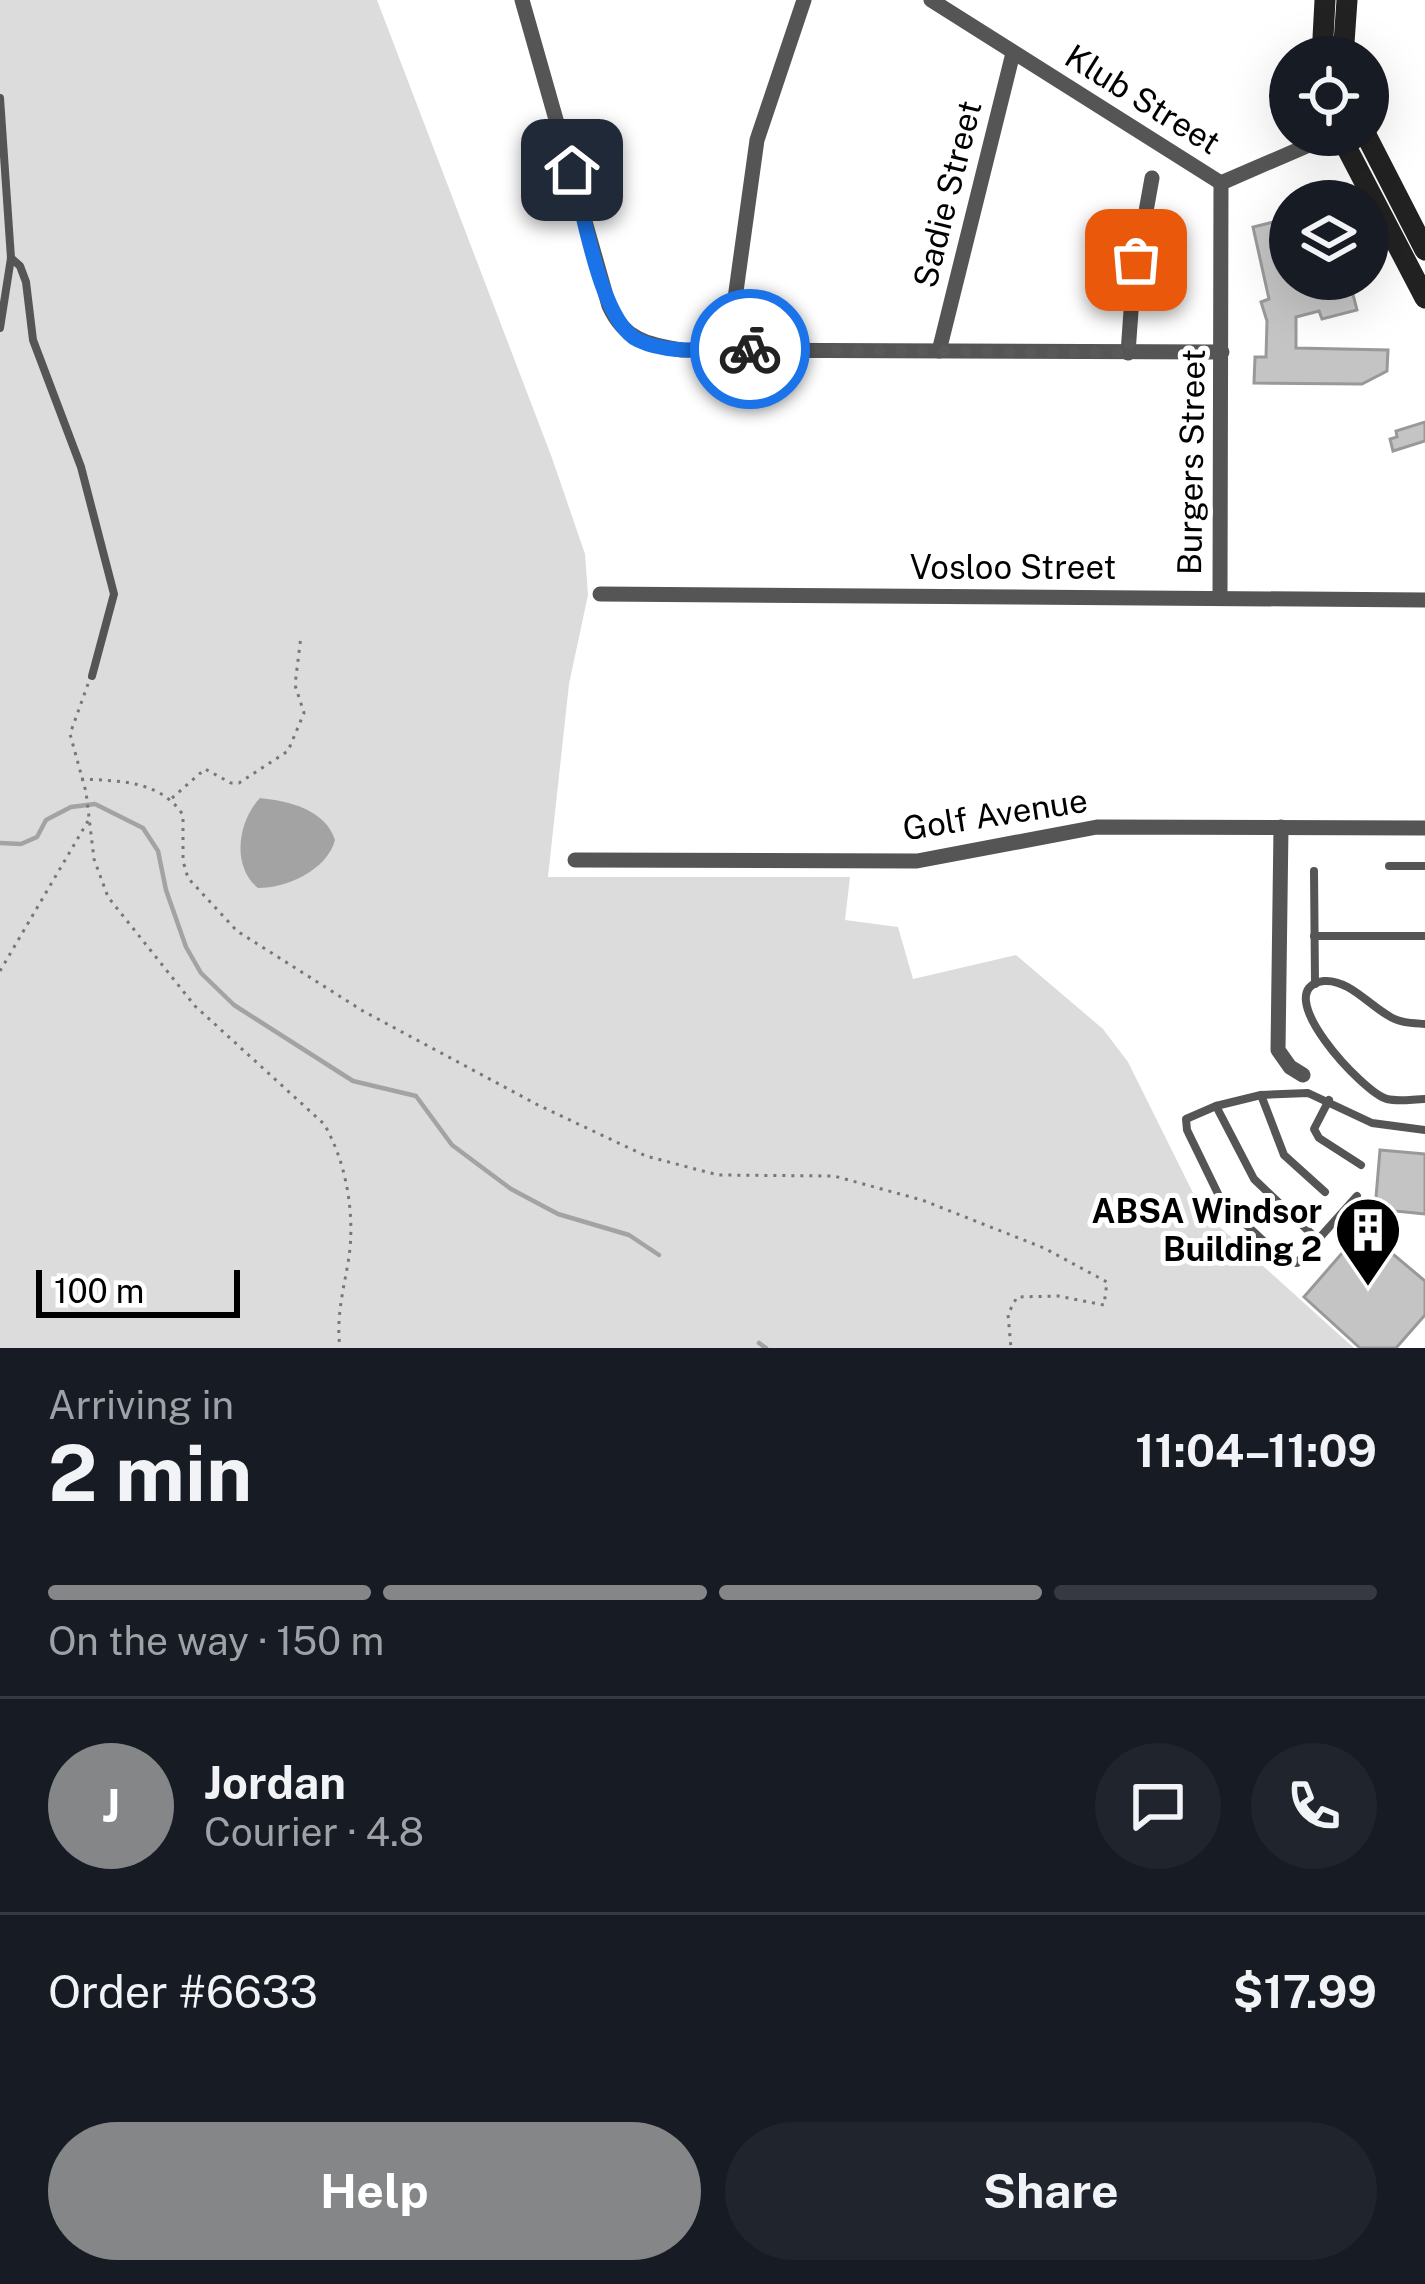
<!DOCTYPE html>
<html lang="en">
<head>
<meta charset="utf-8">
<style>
	:root { --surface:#171b24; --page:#20242c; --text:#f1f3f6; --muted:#9ea1a6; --line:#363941; --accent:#858687 }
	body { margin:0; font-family:"Public Sans",sans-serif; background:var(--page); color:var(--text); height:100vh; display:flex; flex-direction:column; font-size:45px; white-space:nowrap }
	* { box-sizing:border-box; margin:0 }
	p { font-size:39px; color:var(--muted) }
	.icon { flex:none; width:66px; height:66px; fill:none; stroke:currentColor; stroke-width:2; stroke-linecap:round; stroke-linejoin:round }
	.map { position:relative; height:1348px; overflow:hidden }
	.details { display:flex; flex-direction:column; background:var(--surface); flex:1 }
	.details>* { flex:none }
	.fabs { position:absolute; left:1269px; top:36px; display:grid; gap:24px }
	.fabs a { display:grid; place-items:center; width:120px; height:120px; border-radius:50%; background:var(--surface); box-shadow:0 12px 48px #0002; font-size:60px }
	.scale { position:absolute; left:36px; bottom:30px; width:204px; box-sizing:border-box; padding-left:12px; border:6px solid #000; border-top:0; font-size:33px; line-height:42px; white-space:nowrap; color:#000; -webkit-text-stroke:9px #fff; paint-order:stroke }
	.pin { position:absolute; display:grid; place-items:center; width:102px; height:102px; color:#fff; margin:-51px; border-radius:24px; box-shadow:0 6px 18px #0006 }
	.courier { position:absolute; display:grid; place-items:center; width:120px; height:120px; margin:-60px; border:9px solid #1a73e8; border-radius:50%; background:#fff; color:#222; box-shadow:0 3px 15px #0007 }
	.headline em { font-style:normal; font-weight:700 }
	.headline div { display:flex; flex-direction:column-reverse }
	.headline { display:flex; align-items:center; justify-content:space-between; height:204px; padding:0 48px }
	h1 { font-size:78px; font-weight:700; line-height:90px }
	.bar { display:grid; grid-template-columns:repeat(4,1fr); gap:18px 12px; align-content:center; height:144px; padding:0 48px }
	.bar i { height:15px; border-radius:9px; background:var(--line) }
	.bar .on { background:var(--accent) }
	.bar p { grid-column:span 4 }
	.line { display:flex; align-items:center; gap:30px; padding:0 48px; border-top:3px solid var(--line) }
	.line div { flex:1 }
	.round { display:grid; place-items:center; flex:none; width:126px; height:126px; border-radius:63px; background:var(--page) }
	.action { display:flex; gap:24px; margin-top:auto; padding:24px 48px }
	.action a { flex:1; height:138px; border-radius:72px; background:var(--accent); color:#fff; font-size:48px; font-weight:700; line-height:138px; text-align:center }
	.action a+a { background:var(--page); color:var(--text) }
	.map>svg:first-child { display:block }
</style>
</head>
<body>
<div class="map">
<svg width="1425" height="1348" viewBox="0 0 1425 1348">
	<rect width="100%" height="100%" fill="#fff"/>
	<polygon fill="#dcdcdc" points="0,0 377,0 552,458 585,554 588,595 569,684 548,877 850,877 845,920 898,927 913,979 1016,955 1103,1029 1128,1062 1202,1211 1354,1348 0,1348"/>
	<path fill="#a3a3a3" d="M260 798C288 801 325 809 335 840 327 870 287 888 258 888 231 866 238 821 260 798Z"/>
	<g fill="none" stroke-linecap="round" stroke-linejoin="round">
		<g stroke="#a3a3a3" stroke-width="4.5">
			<polyline points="0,843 21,844 37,837 46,820 71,807 95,804 143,828 158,851 166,890 186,947 201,973 234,1005 353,1081 416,1096 452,1145 511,1189 558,1214 629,1235 659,1255"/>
			<polyline points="759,1343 766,1348"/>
		</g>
	</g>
	<g fill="#c4c4c4" stroke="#999" stroke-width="3">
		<polygon points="1290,218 1290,279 1349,279 1357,310 1322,319 1319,311 1296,317 1296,348 1388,350 1387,371 1362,384 1254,383 1255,357 1266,357 1267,321 1261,302 1269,299 1253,227"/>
		<polygon points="1425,422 1425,441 1393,451 1390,439 1397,437 1396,431"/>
		<polygon points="1380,1150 1425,1154 1425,1214 1375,1209"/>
		<polygon points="1363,1229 1425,1281 1425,1315 1396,1348 1360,1348 1304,1297"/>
	</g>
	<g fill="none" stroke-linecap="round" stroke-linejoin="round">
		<g stroke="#777" stroke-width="3" stroke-dasharray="3 6" stroke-linecap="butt">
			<path d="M88 684 70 734 86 792 94 859 108 897 195 1006 324 1124C347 1163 356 1218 348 1263 343 1292 336 1318 340 1348"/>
			<path d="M81 779C119 781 160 780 183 815V861L188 878 237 931 363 1011 538 1105 646 1156 718 1175 834 1176 922 1200 1044 1248 1107 1282 1104 1305 1058 1296 1017 1297 1008 1314 1011 1348"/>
			<polyline points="172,798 205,769 231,783 239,783 288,751 304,713 295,685 301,636"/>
			<polyline points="0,971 88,821"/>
		</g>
		<g stroke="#555" stroke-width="8">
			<polyline points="0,98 11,258 0,328"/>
			<polyline points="11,258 20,266 26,282 33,340 81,467 114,594 92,676"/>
			<polyline points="1389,866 1425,866"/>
			<polyline points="1314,871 1315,984"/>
			<polyline points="1314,936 1425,936"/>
			<path d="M1425 1024C1413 1023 1399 1023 1389 1016 1369 1005 1348 979 1324 981 1266 988 1363 1093 1387 1099 1399 1102 1413 1099 1425 1099"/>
			<polyline points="1261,1095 1284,1155 1325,1192"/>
			<polyline points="1329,1100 1314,1129 1319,1138 1361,1165"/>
			<polyline points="1216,1106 1254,1179 1318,1240"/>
			<polyline points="1357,1196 1297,1263 1287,1263 1222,1202 1187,1130 1186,1119 1216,1106 1261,1095 1308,1093 1372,1123 1425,1130"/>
		</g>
		<g stroke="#555" stroke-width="15">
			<path d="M522 0 609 306C624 339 647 345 682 350L1222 352"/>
			<polyline points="931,0 1221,183"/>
			<polyline points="1221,183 1332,135"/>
			<polyline points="728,349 757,140 804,0"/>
			<polyline points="939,351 1013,53"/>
			<polyline points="1128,353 1133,283 1152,178"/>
			<polyline points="600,594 1425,600"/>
			<polyline points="1220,598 1221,183"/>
			<polyline points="1281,827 1278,1050 1290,1067 1303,1075"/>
			<polyline points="575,860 917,861 1097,827 1425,828"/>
		</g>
		<g stroke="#222" stroke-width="21">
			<polyline points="1322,57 1325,0"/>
			<polyline points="1343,57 1347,0"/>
			<polyline points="1340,135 1425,298"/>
			<polyline points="1366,135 1425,250"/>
		</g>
	</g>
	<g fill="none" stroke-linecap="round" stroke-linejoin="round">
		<polyline stroke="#595959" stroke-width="12" stroke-dasharray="0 21.6" points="750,349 1129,353 1136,260"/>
		<path stroke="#1a73e8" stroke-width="15" d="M572 170C583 210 601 323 638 340 671 356 714 348 750 349"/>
	</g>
	<defs>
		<g id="building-pin" transform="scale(3.45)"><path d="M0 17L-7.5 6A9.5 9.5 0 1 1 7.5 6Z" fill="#000" stroke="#fff"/><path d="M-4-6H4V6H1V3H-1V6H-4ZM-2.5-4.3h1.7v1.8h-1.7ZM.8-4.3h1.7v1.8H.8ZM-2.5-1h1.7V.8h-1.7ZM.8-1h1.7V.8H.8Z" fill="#fff"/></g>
	</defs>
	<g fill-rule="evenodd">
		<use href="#building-pin" x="1368" y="1230"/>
	</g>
	<g text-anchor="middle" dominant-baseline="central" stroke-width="10" stroke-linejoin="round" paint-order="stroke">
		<g font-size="33" fill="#000" stroke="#fff">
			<text transform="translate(1143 99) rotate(32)">Klub Street</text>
			<text transform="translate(947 194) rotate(-76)">Sadie Street</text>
			<text transform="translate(1191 462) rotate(-89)">Burgers Street</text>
			<text x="1013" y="567">Vosloo Street</text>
			<text transform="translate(995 814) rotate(-9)">Golf Avenue</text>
		</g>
		<g font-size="33" font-weight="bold" fill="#000" stroke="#fff" text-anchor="end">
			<text x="1322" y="1211">ABSA Windsor<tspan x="1322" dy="38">Building 2</tspan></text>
		</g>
	</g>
</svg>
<div class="fabs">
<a><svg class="icon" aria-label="locate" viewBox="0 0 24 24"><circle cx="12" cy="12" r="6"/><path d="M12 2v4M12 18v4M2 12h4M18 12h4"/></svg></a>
<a><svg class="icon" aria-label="layers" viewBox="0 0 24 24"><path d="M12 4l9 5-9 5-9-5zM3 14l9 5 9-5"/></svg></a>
</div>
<div class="scale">100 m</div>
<div class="pin" style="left:1136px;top:260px;background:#ea580c"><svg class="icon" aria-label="bag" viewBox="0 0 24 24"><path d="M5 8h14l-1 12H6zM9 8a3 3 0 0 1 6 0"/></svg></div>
<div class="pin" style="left:572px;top:170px;background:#1f2937"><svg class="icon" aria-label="home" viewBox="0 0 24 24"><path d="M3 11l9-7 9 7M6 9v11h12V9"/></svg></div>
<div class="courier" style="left:750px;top:349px"><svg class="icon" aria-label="bike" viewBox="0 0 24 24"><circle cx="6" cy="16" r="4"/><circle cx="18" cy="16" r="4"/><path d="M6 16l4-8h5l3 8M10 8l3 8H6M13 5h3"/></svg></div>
</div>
<section class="details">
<div class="headline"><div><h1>2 min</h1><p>Arriving in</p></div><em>11:04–11:09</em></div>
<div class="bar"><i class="on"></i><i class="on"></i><i class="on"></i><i></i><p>On the way · 150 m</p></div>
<div class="line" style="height:216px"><b class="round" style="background:var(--accent);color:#fff">J</b><div><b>Jordan</b><p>Courier · 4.8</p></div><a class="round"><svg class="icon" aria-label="chat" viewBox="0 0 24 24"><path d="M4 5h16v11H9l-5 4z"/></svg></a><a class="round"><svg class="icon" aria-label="phone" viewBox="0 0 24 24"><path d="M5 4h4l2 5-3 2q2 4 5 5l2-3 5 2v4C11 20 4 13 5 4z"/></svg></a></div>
<div class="line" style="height:156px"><div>Order #6633</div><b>$17.99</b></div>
<div class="action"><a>Help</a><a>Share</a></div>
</section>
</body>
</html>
